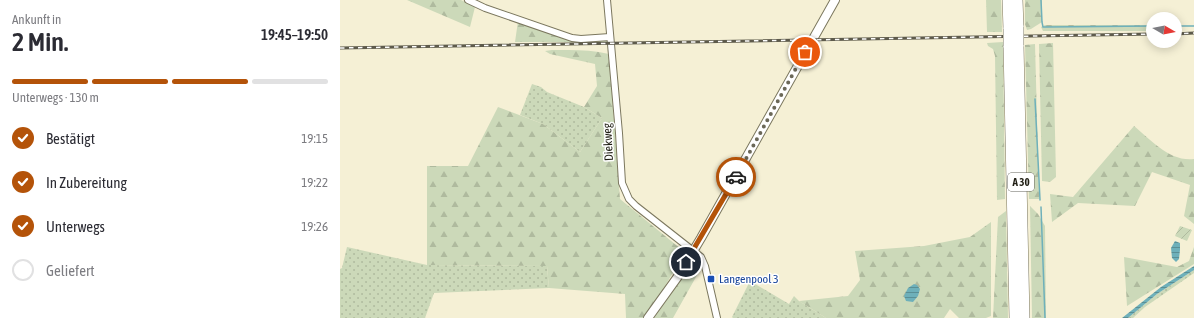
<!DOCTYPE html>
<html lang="de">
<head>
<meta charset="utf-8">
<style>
	:root { --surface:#fff; --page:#f7f7f7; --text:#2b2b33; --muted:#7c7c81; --line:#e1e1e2; --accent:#b45309 }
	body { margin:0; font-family:"Asap Condensed",sans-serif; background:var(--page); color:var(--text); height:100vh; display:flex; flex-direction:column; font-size:15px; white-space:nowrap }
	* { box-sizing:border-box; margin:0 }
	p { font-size:13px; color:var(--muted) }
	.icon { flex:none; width:22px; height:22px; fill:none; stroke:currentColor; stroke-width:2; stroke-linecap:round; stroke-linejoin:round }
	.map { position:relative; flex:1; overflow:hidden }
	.side { display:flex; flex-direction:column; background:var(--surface); width:340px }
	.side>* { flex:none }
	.needle { width:26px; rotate:99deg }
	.controls { position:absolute; left:806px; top:12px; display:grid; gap:8px }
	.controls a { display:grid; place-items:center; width:36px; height:36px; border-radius:50%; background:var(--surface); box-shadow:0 2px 10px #0003; font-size:20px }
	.pin { position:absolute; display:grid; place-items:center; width:34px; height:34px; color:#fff; margin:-17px; border:2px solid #fff; border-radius:50%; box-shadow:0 1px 4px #0007 }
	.courier { position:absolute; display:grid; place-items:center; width:40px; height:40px; margin:-20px; border:3px solid #b45309; border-radius:50%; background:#fff; color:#222; box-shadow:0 1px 5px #0007 }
	.headline em { font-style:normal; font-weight:600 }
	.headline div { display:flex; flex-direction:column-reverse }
	.headline { display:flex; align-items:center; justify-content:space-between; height:68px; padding:0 12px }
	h1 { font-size:26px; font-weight:600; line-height:30px }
	.bar { display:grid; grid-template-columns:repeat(4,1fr); gap:6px 4px; align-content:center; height:48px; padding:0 12px }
	.bar i { height:5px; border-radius:3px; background:var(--line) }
	.bar .active { background:var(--accent) }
	.bar p { grid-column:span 4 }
	ol { padding:0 12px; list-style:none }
	li { display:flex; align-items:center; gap:12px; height:44px }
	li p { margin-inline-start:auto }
	li .icon { padding:4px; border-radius:50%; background:var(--accent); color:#fff; stroke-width:4 }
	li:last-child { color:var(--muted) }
	li i { width:22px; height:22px; border:2px solid var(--line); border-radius:50% }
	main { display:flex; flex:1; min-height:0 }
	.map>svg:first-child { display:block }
</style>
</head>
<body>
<main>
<section class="side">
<div class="headline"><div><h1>2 Min.</h1><p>Ankunft in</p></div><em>19:45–19:50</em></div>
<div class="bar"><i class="active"></i><i class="active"></i><i class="active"></i><i></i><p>Unterwegs · 130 m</p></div>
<ol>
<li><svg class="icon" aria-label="check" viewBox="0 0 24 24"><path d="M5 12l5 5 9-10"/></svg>Bestätigt<p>19:15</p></li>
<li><svg class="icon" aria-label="check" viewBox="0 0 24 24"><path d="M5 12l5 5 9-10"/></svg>In Zubereitung<p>19:22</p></li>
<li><svg class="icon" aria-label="check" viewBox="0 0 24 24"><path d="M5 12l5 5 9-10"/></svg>Unterwegs<p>19:26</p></li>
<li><i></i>Geliefert</li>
</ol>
</section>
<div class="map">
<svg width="854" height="318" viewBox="0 0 854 318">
	<defs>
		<pattern id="grass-dots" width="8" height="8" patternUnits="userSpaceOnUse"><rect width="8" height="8" fill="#ccd9b9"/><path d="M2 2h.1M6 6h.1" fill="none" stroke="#afba9e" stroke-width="1.8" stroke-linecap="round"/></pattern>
		<pattern id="forest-firs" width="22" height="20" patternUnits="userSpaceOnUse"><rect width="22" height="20" fill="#ccd9b9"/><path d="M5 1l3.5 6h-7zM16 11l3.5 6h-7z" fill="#afba9e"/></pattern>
		<pattern id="garden-furrows" width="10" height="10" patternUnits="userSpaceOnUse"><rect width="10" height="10" fill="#ccd9b9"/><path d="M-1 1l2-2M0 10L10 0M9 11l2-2" fill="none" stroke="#afba9e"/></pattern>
		<pattern id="water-rules" width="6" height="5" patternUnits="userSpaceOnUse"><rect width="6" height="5" fill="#6eb0ba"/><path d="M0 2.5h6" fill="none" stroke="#5a8f96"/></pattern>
	</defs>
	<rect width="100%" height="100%" fill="#f5f0d5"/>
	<g fill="url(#grass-dots)">
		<polygon points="192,84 201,87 207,92 244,107 262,118 240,152 203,124 180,115"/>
		<polygon points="7,247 87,265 207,266 209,288 94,293 85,318 0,318 0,269 2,268"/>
		<polygon points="854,270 854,273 805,307 793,318 788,318 817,294"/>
		<polygon points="410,281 449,304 454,296 459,301 486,318 393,318 392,317"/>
	</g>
	<g fill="url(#forest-firs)">
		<polygon points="67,0 121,0 135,7 130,27"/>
		<polygon points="646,0 661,0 662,32 647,32"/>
		<polygon points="685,0 702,0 702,22 691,29 687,30 685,24"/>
		<polygon points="178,21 231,40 267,40 268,42 175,42"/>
		<polygon points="705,25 813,25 813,31 703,31 701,27"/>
		<polygon points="663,42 665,199 657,200 655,56 653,49 648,46 647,43"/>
		<polygon points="713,43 716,177 710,182 702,181 699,44"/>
		<polygon points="695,44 699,193 699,199 689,199 685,45"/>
		<path d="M212 50C231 50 250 49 269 54L280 199 347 254 341 264 332 274 316 302 304 318H286L285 294 209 288 207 266 87 265V166H128L158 107 203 124 240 152 262 118 244 107 257 86 255 64 210 54 205 51Z"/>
		<path d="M794 126C811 140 830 162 854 159V224L844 216 850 185 812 172 795 206 738 203 712 222 710 194 733 197Z"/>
		<polygon points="690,206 698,214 705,226 706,318 692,318"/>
		<polygon points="666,211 668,318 653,318 658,217"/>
		<polygon points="651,222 651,316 646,318 619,318 610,309 604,318 486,318 459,301 508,296 520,280 515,251 584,246 630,237"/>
		<polygon points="854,247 854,264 787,306 784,257 837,267 849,261"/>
		<polygon points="353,259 361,268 333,318 314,318 343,276"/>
	</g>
	<polygon fill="url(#garden-furrows)" points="840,226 852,230 847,241 835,236"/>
	<g fill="url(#water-rules)">
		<polygon points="835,241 840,243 840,250 839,259 836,262 832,258 831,248"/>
		<polygon points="854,266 854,270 817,294 788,318 782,318 821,287"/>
		<polygon points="574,284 577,285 580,289 578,296 573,302 566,301 564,296 568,288"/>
	</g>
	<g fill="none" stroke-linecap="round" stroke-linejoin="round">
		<g stroke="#6eb0ba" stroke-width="1.5">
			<polyline points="701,0 702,22 703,27 706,27 813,26"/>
			<polyline points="835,26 854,26"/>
			<polyline points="695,99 700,200"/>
			<polyline points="701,207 705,318"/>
		</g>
		<g stroke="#7b775e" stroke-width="8">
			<g id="street">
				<polyline points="128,0 145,8 232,38 241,39 270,37"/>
				<polyline points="267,0 279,133 282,183 289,199 296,206 361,257 365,266 377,318"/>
			</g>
		</g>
		<g stroke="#7b775e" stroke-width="10">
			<polyline id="secondary" points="308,318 339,275 361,238 495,0"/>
		</g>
		<g stroke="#7b775e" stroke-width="12">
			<g id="highway">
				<polyline points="668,0 669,29"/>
				<polyline points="677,0 678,27"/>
				<polyline points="678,45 684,318"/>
				<polyline points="669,46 675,318"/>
			</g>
		</g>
		<use href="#street" stroke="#fff" stroke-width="6"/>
		<use href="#secondary" stroke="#fff" stroke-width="8"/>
		<use href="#highway" stroke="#fff" stroke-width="11"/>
		<g stroke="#5d5a4b" stroke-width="3">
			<g id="rail">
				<polyline points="835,34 854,33"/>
				<polyline points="0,48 813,34"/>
			</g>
		</g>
		<use href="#rail" stroke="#fff" stroke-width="1.5" stroke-dasharray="4.5" stroke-linecap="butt"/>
		<g stroke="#7b775e" stroke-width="12" stroke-linecap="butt">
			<g id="highway-bridge">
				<polyline points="678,27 678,45"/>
				<polyline points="669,29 669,46"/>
			</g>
		</g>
		<use href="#highway-bridge" stroke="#fff" stroke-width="11"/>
	</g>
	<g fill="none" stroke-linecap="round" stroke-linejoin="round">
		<polyline stroke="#6b6858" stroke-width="4" stroke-dasharray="0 7.2" points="396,177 465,52"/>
		<polyline stroke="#b45309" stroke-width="5" points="346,262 396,177"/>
	</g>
	<rect fill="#1a4fb4" stroke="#fff" stroke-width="1.5" x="367" y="275" width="8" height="8" rx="2"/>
	<g text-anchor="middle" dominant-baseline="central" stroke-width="3" stroke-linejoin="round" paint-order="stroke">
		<rect fill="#fff" stroke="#63625a" stroke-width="1" x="668" y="173" width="26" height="18" rx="3"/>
		<g font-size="11" font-weight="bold" fill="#201e14">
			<text x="681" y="182">A 30</text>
		</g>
		<g font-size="12" fill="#201e14" stroke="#fff">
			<text transform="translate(268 142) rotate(-93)">Diekweg</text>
		</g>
		<g font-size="12" fill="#164399" stroke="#fff" text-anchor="start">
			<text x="379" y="279">Langenpool 3</text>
		</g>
	</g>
</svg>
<div class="controls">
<a><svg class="needle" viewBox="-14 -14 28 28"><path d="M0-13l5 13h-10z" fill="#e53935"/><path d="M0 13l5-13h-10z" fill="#7c7c81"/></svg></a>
</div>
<div class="pin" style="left:465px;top:52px;background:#ea580c"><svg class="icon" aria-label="bag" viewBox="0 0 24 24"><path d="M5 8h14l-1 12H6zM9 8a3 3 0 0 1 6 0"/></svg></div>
<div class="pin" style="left:346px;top:262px;background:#1f2937"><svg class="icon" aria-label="home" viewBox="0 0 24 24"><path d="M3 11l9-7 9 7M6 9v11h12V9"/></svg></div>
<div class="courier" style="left:396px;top:177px"><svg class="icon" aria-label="car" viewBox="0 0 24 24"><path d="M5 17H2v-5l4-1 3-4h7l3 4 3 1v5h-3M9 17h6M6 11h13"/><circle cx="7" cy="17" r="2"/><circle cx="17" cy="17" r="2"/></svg></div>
</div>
</main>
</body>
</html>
